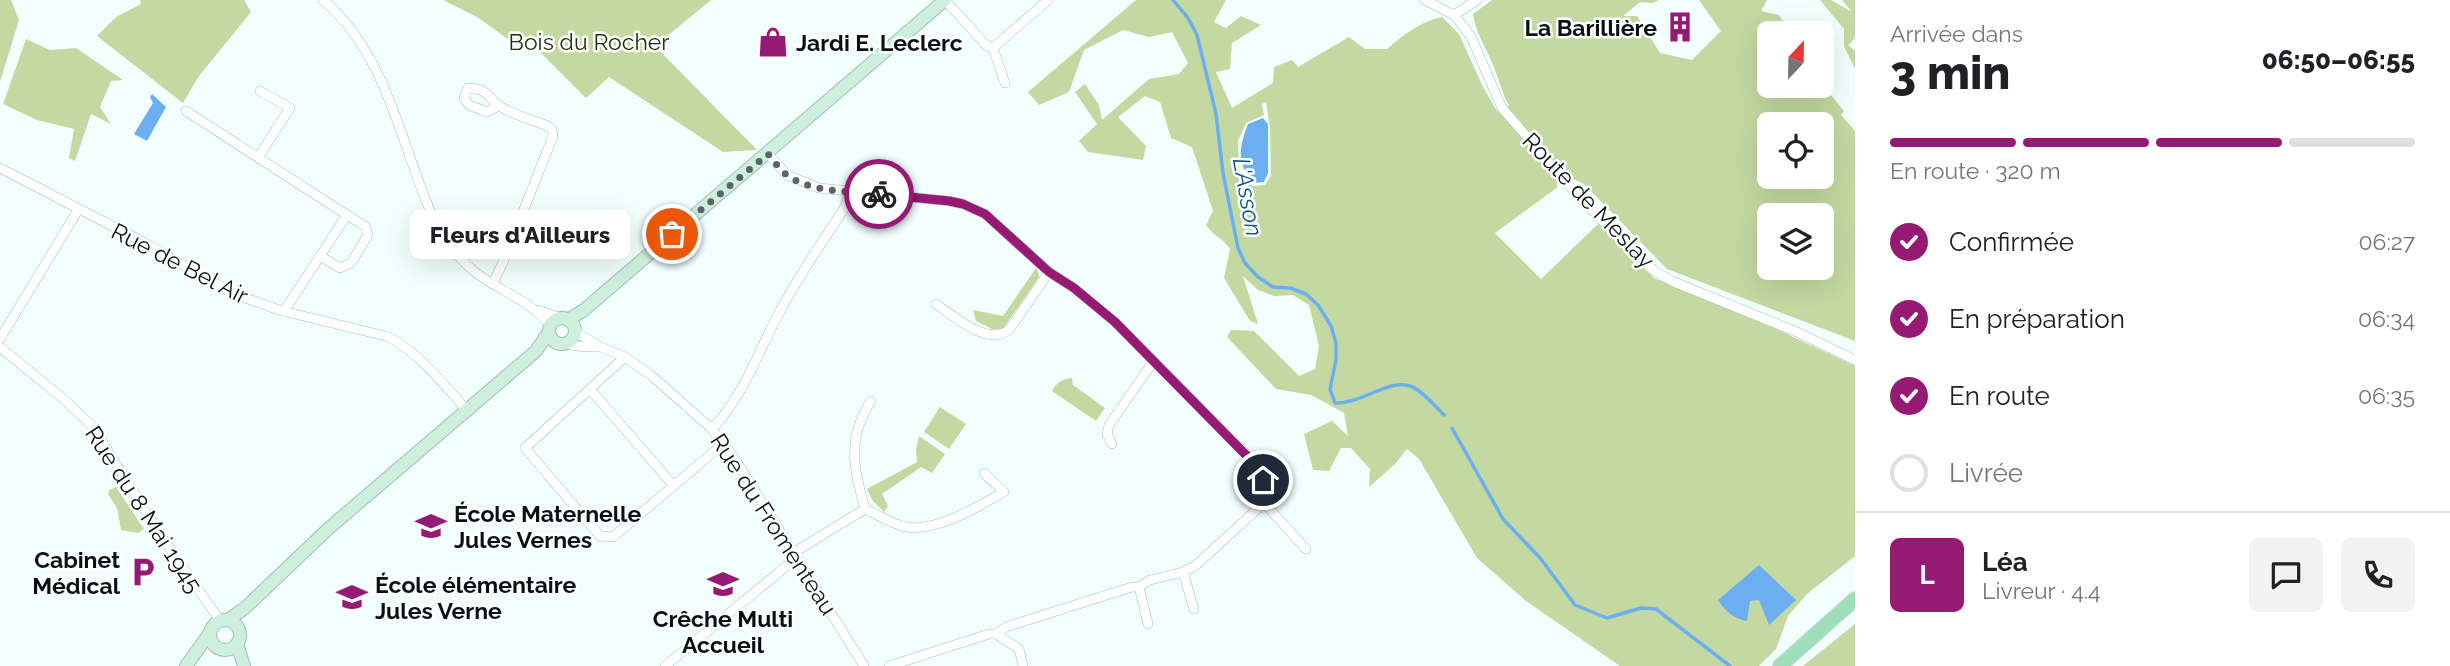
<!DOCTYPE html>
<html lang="fr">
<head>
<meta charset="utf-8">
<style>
	:root { --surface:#fff; --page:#f2f2f2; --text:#202124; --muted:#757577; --line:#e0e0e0; --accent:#961a74 }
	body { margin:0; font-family:Raleway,sans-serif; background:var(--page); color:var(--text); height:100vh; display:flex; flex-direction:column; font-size:26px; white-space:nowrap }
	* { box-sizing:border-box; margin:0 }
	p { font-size:23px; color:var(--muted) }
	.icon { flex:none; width:38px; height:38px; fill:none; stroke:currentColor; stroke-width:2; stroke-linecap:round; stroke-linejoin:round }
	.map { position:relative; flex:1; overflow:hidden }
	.details { display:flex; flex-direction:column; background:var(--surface); width:595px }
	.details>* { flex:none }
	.needle { width:46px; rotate:22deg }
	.buttons { position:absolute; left:1757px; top:21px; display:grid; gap:14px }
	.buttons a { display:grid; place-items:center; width:77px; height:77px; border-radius:10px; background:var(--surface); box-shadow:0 7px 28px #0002; font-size:35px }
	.pin { position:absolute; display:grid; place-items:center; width:60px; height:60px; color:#fff; margin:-30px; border:4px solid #fff; border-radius:50%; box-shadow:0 2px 7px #0007 }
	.courier { position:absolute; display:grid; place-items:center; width:70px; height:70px; margin:-35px; border:5px solid #961a74; border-radius:50%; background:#fff; color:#222; box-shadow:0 2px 9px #0007 }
	.bubble { position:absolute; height:49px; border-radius:10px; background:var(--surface); box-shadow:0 7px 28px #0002; font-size:23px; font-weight:800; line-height:49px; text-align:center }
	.summary em { font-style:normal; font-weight:800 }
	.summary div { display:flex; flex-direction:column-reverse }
	.summary { display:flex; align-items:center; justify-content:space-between; height:119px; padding:0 35px }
	h1 { font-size:46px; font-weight:800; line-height:52px }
	.bar { display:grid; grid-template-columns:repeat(4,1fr); gap:10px 7px; align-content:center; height:84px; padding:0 35px }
	.bar i { height:9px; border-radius:5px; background:var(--line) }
	.bar .on { background:var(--accent) }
	.bar p { grid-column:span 4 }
	.line { display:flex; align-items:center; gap:18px; padding:0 35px; border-top:2px solid var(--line) }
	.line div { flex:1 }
	.round { display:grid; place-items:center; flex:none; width:74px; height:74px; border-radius:10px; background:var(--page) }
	ol { padding:0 35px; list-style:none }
	li { display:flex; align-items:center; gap:21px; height:77px }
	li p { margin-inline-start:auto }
	li .icon { padding:7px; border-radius:50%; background:var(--accent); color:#fff; stroke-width:4 }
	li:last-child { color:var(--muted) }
	li i { width:38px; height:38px; border:4px solid var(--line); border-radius:50% }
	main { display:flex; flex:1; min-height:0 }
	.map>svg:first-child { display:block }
</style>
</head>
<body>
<main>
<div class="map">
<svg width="1855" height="666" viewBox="0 0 1855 666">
	<rect width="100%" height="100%" fill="#f1fffd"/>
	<g fill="#c3d9a1" fill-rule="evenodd">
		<polygon points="0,0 11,0 19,20 0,82"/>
		<polygon points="140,0 244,0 251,12 199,76 183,103 97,36 116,17 141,4"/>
		<polygon points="443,0 711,0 655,46 757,150 723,152 609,77 586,98 524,36 515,44 477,17"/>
		<path d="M1136 0H1226L1214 22 1226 28 1241 16 1261 25 1232 43 1230 69 1216 72 1232 108 1273 83 1274 67 1292 60 1298 67 1349 37 1365 49H1387C1403 35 1421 21 1442 17L1459 34 1483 87 1497 111 1509 106C1502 93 1499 79 1493 65 1486 47 1476 34 1473 14L1492 0H1659L1653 3 1640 2 1623 16H1637L1660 53 1692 60 1721 31 1699 0H1767L1761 11 1779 15 1791 33H1779L1773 26 1764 32 1769 38V86L1822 84 1844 111 1841 115 1855 131V341L1667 269 1584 184 1573 179 1556 185 1558 187 1495 233 1541 279 1598 224 1654 278 1772 327 1855 366V556L1807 594 1788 616 1776 649 1759 666H1620L1526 601 1477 558 1419 459 1407 449 1395 464 1369 487 1370 469 1351 448H1341L1329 471 1313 470 1304 434 1332 421 1348 436 1344 413 1311 395 1276 389 1227 337 1231 330 1254 331 1299 376 1315 369 1319 346 1309 305 1293 295 1274 296 1258 290 1243 276 1258 324 1250 321 1224 278 1230 249C1223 238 1213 236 1206 225L1213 211 1192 147 1171 138 1160 102 1145 96 1118 117 1146 146 1143 160 1088 152 1079 141 1097 124 1075 92 1085 84 1099 105 1102 120 1149 79 1179 74 1188 63 1172 32 1149 37 1123 30 1084 50 1069 92 1039 105 1028 92ZM1266 102 1270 129 1271 175 1265 185 1253 186 1239 171 1238 141 1246 123 1264 115 1262 104ZM1769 124H1822V177H1769ZM1769 215H1822V268H1769Z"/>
		<polygon points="1820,0 1831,0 1852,12 1842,0 1855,0 1855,38 1848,45 1855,51 1855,69 1844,46 1844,29"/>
		<polygon points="26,39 50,50 76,48 123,80 111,81 100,107 111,124 91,114 75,161 69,158 74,129 37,120 3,104"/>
		<polygon points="1036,268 1038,271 1039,277 1002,330 992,329 976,321 973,310 1003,316"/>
		<path d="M1072 378 1073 385 1105 408 1096 421 1052 391C1057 382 1062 379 1072 378Z"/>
		<polygon points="940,407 966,424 949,449 924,432"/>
		<polygon points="919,436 945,454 932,473 921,467 882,494 888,506 884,512 872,500 867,489 917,462 916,449"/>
		<polygon points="116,487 144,529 138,533 121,530 117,508 108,494 109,490"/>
		<polygon points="1855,624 1855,666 1803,666"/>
	</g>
	<g fill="#6caff0">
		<polygon points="152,94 166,107 147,141 134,134 153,103 150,97"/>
		<path d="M1263 118 1268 124V173L1264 182 1253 183C1236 162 1239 148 1248 124Z"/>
		<path d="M1759 565 1796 600 1769 625 1759 600 1750 601 1747 621C1735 619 1725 611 1718 600Z"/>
	</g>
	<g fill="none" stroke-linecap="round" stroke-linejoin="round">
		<g stroke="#6caff0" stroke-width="3.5">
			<path d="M1173 0 1188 18 1197 35 1216 114 1223 173 1238 248 1245 263 1258 277 1273 287 1290 288 1306 294 1318 305 1331 326 1336 343V360L1330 389 1335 403C1361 404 1388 379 1410 386 1422 390 1435 406 1444 415"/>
			<polyline points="1452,428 1503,519 1541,559 1575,605 1607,618 1641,608 1656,609 1730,666"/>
		</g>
		<g stroke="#9ec0bb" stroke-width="10">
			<g id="street">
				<path d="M323 0C391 57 402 155 439 231 449 246 460 260 475 272 499 291 530 300 550 325"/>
				<polyline points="945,0 987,46 993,48 1048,0"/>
				<polyline points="1425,0 1454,15 1463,26 1471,37 1502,108 1579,197 1635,254 1656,272 1674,282 1797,332 1855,360"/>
				<polyline points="1454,15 1477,0"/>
				<polyline points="993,48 1005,83"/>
				<polyline points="186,111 347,215 284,311"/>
				<polyline points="768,154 787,175 819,188 949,201 963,204 985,214 1049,272 1074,288 1115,322 1247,455 1266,487 1264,503"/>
				<polyline points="259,156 290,108 260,91"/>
				<path d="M0 168 147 244 232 293 279 310 389 337C421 355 442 383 466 409"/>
				<polyline points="320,256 340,268 351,263 368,235 365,226 347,215"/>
				<path d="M493 283 504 260 553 136 552 130 548 126C533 120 514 115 501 107 486 98 491 89 468 88L464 98 469 105 487 112 498 106"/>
				<path d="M936 304C955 317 987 346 1009 330L1049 272"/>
				<polyline points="538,310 560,318"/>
				<polyline points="575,332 601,347 625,357 652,376 712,429 735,459 864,666"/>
				<polyline points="0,339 78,210"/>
				<polyline points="565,344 584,347 601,347"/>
				<polyline points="0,347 67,402 93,427 158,531 220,621"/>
				<polyline points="625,357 525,448 600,536 613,537 724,443"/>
				<polyline points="590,389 673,485"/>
				<path d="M712 429C743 397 758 352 779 313 798 276 823 242 845 207L851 191"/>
				<polyline points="1112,444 1107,434 1109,425 1153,362"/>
				<polyline points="1264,503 1306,549"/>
				<path d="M865 509C854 468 846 440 871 401"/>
				<polyline points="1183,572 1194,609"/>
				<polyline points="1139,587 1148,624"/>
				<polyline points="996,634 1019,649 1023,666"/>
				<path d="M665 666 789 564 798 550 865 509C878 515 892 524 906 527 937 532 979 506 1004 492L984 473"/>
				<polyline points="889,666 989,634 996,634 1006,627 1132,587 1139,587 1150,580 1183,572 1195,566 1264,503"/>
			</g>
		</g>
		<g stroke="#9ec0bb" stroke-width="14">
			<g id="secondary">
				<circle cx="562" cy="331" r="13"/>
				<polyline points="568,320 584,310 945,0"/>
				<circle cx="225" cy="635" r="15"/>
				<polyline points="228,620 245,608 328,529 536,351 549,332"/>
				<polyline points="237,644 244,666"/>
				<polyline points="186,666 209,634"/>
			</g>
		</g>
		<g stroke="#d7d9d9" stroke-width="16">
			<polyline id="primary" points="1780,666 1855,599"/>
		</g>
		<use href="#street" stroke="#fff" stroke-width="9"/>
		<use href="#secondary" stroke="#ceefdc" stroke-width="12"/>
		<use href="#primary" stroke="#9cdfb9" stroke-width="14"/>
	</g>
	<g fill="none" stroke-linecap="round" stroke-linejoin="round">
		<path stroke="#586564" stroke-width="7" stroke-dasharray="0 12.6" d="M672 234 768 154C774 161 779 169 787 175 812 193 850 191 879 194"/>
		<polyline stroke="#961a74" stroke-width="9" points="879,194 949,201 963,204 985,214 1049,272 1074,288 1115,322 1247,456 1263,480"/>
	</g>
	<defs>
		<g id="building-bare" transform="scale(2.415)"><path d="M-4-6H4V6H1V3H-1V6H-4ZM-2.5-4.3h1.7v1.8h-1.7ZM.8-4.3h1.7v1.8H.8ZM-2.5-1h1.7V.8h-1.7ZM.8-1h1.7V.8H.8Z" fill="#961a74" stroke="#fff" stroke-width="2.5" paint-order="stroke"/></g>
		<g id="shop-bare" transform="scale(2.415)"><path d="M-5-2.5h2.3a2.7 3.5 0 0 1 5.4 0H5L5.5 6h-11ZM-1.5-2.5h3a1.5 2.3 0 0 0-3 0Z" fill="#961a74" stroke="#fff" stroke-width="2.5" paint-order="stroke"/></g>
		<g id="school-bare" transform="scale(2.415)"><path d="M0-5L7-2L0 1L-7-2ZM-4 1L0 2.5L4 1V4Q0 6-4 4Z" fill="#961a74" stroke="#fff" stroke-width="2.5" paint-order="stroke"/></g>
		<g id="parking-bare" transform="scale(2.415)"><path d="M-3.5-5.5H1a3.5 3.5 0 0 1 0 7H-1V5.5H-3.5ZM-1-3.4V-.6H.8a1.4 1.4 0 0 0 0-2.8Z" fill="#961a74" stroke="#fff" stroke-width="2.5" paint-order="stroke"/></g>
	</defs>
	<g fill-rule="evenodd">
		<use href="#building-bare" x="1680" y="27"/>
		<use href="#shop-bare" x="773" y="42"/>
		<use href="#school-bare" x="431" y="526"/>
		<use href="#parking-bare" x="143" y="572"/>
		<use href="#school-bare" x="723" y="584"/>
		<use href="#school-bare" x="352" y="597"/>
	</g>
	<g text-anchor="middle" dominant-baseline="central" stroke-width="5" stroke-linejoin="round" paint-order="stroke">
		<g font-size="23" font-weight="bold" fill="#061211" stroke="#fff" text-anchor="start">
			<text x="1657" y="27" text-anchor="end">La Barillière</text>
			<text x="796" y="42">Jardi E. Leclerc</text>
			<text x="454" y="513">École Maternelle<tspan x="454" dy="26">Jules Vernes</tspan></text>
			<text x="120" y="559" text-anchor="end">Cabinet<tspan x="120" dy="26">Médical</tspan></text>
			<text x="375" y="584">École élémentaire<tspan x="375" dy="26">Jules Verne</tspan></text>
			<text x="723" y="618" text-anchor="middle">Crêche Multi<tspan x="723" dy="26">Accueil</tspan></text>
		</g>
		<g font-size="23" fill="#24300c" stroke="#fff">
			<text x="589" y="41">Bois du Rocher</text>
		</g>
		<g font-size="23" fill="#061211" stroke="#fff">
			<text transform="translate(1589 200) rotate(46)">Route de Meslay</text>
			<text transform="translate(180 263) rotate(27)">Rue de Bel Air</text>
			<text transform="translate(144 509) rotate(57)">Rue du 8 Mai 1945</text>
			<text transform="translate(774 524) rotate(57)">Rue du Fromenteau</text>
		</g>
		<g font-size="24" font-style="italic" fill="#06548f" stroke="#fff">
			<text transform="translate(1248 197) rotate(80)">L'Asson</text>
		</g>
	</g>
</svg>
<div class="buttons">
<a><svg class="needle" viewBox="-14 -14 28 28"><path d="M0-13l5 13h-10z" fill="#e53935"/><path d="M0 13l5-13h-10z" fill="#757577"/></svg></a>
<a><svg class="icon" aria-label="locate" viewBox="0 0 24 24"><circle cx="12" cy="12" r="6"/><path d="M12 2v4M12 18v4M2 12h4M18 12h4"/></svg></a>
<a><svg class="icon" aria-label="layers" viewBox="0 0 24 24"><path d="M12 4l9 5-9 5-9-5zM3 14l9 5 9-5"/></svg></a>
</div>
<div class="pin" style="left:672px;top:234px;background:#ea580c"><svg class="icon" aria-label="bag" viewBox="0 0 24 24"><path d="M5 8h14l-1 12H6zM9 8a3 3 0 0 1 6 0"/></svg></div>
<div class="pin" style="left:1263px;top:480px;background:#1f2937"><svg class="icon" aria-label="home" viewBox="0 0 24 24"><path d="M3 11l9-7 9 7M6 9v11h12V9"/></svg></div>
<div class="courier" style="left:879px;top:194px"><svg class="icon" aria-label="bike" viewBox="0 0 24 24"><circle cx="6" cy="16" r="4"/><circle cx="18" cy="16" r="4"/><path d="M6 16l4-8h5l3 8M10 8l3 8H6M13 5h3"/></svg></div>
<div class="bubble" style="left:410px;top:210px;width:220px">Fleurs d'Ailleurs</div>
</div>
<section class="details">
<div class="summary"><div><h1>3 min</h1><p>Arrivée dans</p></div><em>06:50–06:55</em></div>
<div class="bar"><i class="on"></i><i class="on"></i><i class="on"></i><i></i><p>En route · 320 m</p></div>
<ol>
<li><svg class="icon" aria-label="check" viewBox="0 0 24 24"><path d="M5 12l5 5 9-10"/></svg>Confirmée<p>06:27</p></li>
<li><svg class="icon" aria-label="check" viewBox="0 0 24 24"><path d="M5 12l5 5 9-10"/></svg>En préparation<p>06:34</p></li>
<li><svg class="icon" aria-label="check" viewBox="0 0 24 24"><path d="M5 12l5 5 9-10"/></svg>En route<p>06:35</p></li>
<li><i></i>Livrée</li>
</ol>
<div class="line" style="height:126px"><b class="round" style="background:var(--accent);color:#fff">L</b><div><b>Léa</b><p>Livreur · 4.4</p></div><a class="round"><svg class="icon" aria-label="chat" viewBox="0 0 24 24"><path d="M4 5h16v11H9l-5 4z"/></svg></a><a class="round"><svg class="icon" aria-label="phone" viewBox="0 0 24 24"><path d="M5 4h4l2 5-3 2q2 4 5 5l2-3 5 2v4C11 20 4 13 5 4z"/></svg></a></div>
</section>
</main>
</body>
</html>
